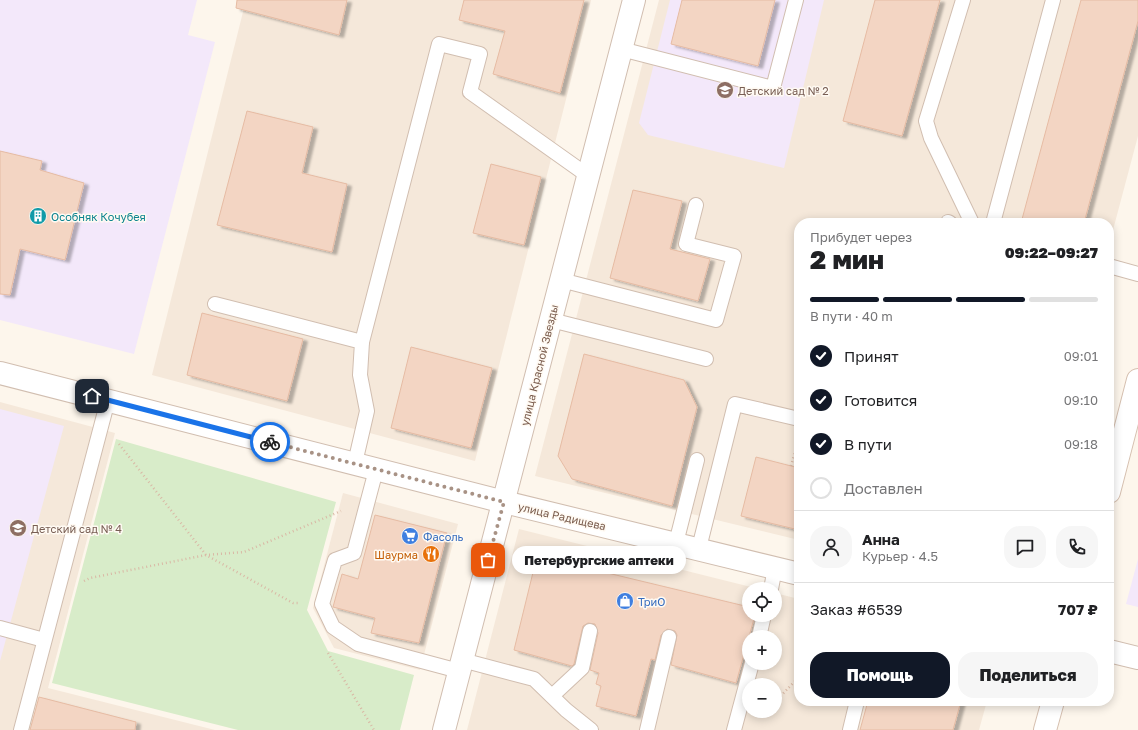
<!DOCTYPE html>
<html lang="ru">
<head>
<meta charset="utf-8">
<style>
	:root { --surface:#fff; --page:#f6f6f6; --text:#202124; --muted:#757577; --line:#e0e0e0; --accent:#111827 }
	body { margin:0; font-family:"Golos Text",sans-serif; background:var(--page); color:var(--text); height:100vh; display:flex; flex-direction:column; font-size:15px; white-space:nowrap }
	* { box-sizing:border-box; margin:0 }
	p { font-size:13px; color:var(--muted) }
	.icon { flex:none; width:22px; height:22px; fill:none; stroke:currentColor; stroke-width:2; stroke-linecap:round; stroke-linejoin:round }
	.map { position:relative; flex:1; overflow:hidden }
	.drawer { position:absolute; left:794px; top:218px; width:320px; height:488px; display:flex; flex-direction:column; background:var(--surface); border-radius:16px; box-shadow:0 2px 10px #0003 }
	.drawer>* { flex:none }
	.controls { position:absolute; left:742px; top:582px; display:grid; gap:8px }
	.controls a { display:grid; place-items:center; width:40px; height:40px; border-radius:50%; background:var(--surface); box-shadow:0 2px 10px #0003; font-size:20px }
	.pin { position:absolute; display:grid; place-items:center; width:34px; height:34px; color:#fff; margin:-17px; border-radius:8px; box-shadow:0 2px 6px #0006 }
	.courier { position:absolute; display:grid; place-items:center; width:40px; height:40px; margin:-20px; border:3px solid #1a73e8; border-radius:50%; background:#fff; color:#222; box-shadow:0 1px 5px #0007 }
	.bubble { position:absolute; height:28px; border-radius:14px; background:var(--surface); box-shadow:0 2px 10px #0003; font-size:13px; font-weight:800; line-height:28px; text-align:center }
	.overview em { font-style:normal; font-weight:800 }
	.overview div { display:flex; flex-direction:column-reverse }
	.overview { display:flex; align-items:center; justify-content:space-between; height:68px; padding:0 16px }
	h1 { font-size:26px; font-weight:800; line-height:30px }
	.bar { display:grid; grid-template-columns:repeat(4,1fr); gap:6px 4px; align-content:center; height:48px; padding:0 16px }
	.bar i { height:5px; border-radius:3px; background:var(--line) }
	.bar .on { background:var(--accent) }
	.bar p { grid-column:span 4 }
	.line { display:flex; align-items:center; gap:10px; padding:0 16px; border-top:1px solid var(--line) }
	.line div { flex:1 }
	.round { display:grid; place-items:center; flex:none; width:42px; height:42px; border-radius:16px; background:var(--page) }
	ol { padding:0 16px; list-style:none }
	li { display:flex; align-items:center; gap:12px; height:44px }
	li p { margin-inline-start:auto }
	li .icon { padding:4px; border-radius:50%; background:var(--accent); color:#fff; stroke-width:4 }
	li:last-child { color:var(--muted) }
	li i { width:22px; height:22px; border:2px solid var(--line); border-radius:50% }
	.primary-button { display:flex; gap:8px; margin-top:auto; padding:8px 16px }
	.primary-button a { flex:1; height:46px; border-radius:16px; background:var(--accent); color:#fff; font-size:16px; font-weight:800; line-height:46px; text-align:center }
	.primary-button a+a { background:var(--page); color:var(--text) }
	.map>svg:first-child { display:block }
</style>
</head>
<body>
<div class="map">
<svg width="1138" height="730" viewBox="0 0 1138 730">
	<defs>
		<filter id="shadow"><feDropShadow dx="4.5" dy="2.5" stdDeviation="1" flood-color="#0004"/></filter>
	</defs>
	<rect width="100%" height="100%" fill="#fdf6ec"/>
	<g fill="#f5e8da" fill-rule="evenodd">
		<polygon points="246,0 591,0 475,461 152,375"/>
		<polygon points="659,0 1138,0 1138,136 1109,245 1109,223 799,223 799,540 535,476"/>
		<polygon points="0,402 115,433 48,688 215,730 0,730"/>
		<polygon points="343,493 458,524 420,670 334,648 313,608"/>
		<path d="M519 529 759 589H749V615H775V593L799 599V701H987L979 730H467ZM749 637H775V663H749ZM749 685H775V711H749Z"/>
	</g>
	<g fill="#f3e8fa">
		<polygon points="0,0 197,0 188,35 215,42 134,354 0,320"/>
		<polygon points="670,0 824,0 784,168 648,135 639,123"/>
		<polygon points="0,409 64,426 0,661"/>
		<polygon points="1138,559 1138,607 1126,604"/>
	</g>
	<polygon fill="#d8ecc9" points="116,439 336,502 307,610 328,651 414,675 400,730 238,730 52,683"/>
	<g fill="#f3d5c3" stroke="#e6bba3" filter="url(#shadow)">
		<polygon points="237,0 347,0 339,35 236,8"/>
		<polygon points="464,0 584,0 560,93 493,74 505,31 459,20"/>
		<polygon points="682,0 775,0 758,66 671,44"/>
		<polygon points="875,0 940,0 902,136 843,121"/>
		<polygon points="1081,0 1138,0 1138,21 1084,223 1021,223"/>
		<polygon points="247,111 313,127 302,173 347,184 332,252 217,225"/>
		<polygon points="0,151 42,161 40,170 84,183 65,260 20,249 10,295 0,294"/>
		<polygon points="491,164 541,177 524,245 473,233"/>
		<polygon points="633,190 682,201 670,249 710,259 698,301 610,278"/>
		<polygon points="202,313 303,339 287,401 187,375"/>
		<polygon points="411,347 492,368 471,448 391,428"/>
		<polygon points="584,354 684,380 697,407 672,506 572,479 558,456"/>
		<polygon points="756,457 799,468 799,530 741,516"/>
		<polygon points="375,515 447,533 419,643 371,633 375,618 333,607 342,574 358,579"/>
		<polygon points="537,556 749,607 749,615 755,615 736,683 671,665 677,635 675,631 667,629 661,635 655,660 651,659 636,716 596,706 601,686 596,684 599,673 590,670 598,633 595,624 588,623 583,626 574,664 572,666 514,650"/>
		<polygon points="39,697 136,722 135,730 30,730"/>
		<polygon points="868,701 961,701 953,730 860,730"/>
	</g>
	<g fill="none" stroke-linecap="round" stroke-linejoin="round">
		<g stroke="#d1beb0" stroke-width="16">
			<g id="lane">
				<polyline points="963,0 926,121 931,138 972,223"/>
				<polyline points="621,49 773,88 796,0"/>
				<polyline points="948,222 950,223"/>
				<polyline points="993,223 1053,0"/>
				<polyline points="1109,266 1138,274"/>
				<polyline points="561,280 716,320 734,256 686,244 696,205"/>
				<polyline points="215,304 362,342 360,375 367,411 355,463"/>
				<polyline points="551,320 706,359"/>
				<polyline points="362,342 439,44 480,54 470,92 587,175"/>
				<polyline points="376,470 354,553 335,560 322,604 333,627 358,644 459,671"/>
				<polyline points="676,543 697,460"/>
				<polyline points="699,548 735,404 799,419"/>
				<polyline points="771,589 775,568"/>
				<polyline points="0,628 44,640"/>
				<polyline points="759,637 764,615"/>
				<polyline points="462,660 534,679 566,710 591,730"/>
				<polyline points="552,696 582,668 590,631"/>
				<polyline points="21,730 108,400"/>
				<polyline points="647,730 669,637"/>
				<polyline points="734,730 752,663"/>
				<polyline points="850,730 857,701"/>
			</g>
		</g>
		<g stroke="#d1beb0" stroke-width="24">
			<g id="street">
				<polyline points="0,373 504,502 799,574"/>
				<polyline points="1109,651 1138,658"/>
				<polyline points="444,730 634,0"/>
			</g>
		</g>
		<g stroke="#d6c0b0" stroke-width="24">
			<g id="secondary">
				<polyline points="1109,492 1138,380"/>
				<polyline points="1045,730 1053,701"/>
			</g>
		</g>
		<g stroke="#d9b8a5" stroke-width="2.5" stroke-dasharray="1 3" stroke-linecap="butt">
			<polyline points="119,444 206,555 293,603 300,603"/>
			<polyline points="791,466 798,441"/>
			<polyline points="84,581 90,578 206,555 244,552 341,511"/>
			<polyline points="328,653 374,730"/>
			<polyline points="775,702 799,677"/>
		</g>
		<use href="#lane" stroke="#fff" stroke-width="14"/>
		<use href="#street" stroke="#fff" stroke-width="22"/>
		<use href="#secondary" stroke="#fff" stroke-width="22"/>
	</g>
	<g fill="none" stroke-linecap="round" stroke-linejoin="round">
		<polyline stroke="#a89285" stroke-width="4" stroke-dasharray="0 7.2" points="270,442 504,502 488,560"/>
		<polyline stroke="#1a73e8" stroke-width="5" points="92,396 270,442"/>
	</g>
	<defs>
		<g id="school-disc" transform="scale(0.9)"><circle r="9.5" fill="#8d6e63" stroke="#fffaf3"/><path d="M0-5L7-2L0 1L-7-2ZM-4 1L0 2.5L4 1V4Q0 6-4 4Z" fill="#fff"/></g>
		<g id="building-disc" transform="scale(0.9)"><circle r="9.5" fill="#0f9aa8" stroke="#fffaf3"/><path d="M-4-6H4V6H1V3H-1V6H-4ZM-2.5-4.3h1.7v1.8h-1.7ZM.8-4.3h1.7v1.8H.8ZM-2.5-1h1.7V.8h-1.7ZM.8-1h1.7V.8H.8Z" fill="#fff"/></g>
		<g id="supermarket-disc" transform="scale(0.9)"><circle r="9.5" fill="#3f7fe0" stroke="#fffaf3"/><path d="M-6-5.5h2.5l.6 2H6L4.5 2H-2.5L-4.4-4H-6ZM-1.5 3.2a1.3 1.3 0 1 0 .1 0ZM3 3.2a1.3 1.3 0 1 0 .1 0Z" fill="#fff"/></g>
		<g id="restaurant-disc" transform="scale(0.9)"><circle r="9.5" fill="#e8710a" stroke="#fffaf3"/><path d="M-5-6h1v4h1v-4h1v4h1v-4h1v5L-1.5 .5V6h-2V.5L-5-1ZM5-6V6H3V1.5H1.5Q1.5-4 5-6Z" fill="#fff"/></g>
		<g id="shop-disc" transform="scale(0.9)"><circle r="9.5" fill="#3f7fe0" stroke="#fffaf3"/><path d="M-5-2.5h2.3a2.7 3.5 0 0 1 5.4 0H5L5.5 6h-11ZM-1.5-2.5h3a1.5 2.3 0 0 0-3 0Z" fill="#fff"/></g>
	</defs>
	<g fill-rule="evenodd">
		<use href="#school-disc" x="725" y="90"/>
		<use href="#building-disc" x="38" y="216"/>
		<use href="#school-disc" x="18" y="528"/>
		<use href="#supermarket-disc" x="410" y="536"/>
		<use href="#restaurant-disc" x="431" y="554"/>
		<use href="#shop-disc" x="625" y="601"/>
	</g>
	<g text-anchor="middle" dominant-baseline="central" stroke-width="3" stroke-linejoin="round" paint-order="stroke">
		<g font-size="11" fill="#785e54" stroke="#fffaf3" text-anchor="start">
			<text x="738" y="90">Детский сад № 2</text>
			<text x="31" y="528">Детский сад № 4</text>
		</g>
		<g font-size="11" fill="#0d838f" stroke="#fffaf3" text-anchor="start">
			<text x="51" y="216">Особняк Кочубея</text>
		</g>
		<g font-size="11" fill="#7a5c4d" stroke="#fffaf3">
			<text transform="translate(539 365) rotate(-76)">улица Красной Звезды</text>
			<text transform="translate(562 516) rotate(13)">улица Радищева</text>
		</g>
		<g font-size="11" fill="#366cbe" stroke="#fffaf3" text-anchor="start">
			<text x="423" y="536">Фасоль</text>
			<text x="638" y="601">ТриО</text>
		</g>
		<g font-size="11" fill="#c56008" stroke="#fffaf3" text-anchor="end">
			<text x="418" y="554">Шаурма</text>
		</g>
	</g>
</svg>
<div class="controls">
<a><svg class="icon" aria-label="locate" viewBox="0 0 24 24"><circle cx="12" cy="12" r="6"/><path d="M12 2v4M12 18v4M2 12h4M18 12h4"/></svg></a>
<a>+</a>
<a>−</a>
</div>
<div class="pin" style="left:488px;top:560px;background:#ea580c"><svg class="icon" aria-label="bag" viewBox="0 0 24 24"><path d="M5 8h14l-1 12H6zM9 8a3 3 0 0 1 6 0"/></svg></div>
<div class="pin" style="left:92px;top:396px;background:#1f2937"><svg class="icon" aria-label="home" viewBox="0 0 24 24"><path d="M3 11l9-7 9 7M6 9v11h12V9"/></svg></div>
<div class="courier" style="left:270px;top:442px"><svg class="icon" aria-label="bike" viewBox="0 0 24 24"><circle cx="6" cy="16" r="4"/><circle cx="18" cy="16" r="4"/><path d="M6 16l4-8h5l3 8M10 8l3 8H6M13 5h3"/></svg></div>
<div class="bubble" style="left:512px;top:546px;width:174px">Петербургские аптеки</div>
<section class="drawer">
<div class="overview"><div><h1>2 мин</h1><p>Прибудет через</p></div><em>09:22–09:27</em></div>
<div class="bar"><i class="on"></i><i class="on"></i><i class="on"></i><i></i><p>В пути · 40 m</p></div>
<ol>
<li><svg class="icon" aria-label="check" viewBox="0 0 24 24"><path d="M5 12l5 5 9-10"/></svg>Принят<p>09:01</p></li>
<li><svg class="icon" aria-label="check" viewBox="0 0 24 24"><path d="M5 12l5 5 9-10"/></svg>Готовится<p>09:10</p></li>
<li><svg class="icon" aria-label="check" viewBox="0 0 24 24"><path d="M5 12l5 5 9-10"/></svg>В пути<p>09:18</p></li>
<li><i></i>Доставлен</li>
</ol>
<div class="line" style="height:72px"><a class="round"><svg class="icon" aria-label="person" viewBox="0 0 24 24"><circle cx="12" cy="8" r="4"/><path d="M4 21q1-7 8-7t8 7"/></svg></a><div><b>Анна</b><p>Курьер · 4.5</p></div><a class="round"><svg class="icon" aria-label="chat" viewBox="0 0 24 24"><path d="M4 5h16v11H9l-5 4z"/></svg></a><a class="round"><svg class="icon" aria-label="phone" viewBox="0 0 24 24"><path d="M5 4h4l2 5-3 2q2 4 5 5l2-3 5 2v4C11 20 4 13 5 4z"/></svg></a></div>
<div class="line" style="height:52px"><div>Заказ #6539</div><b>707 ₽</b></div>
<div class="primary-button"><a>Помощь</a><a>Поделиться</a></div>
</section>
</div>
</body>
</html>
